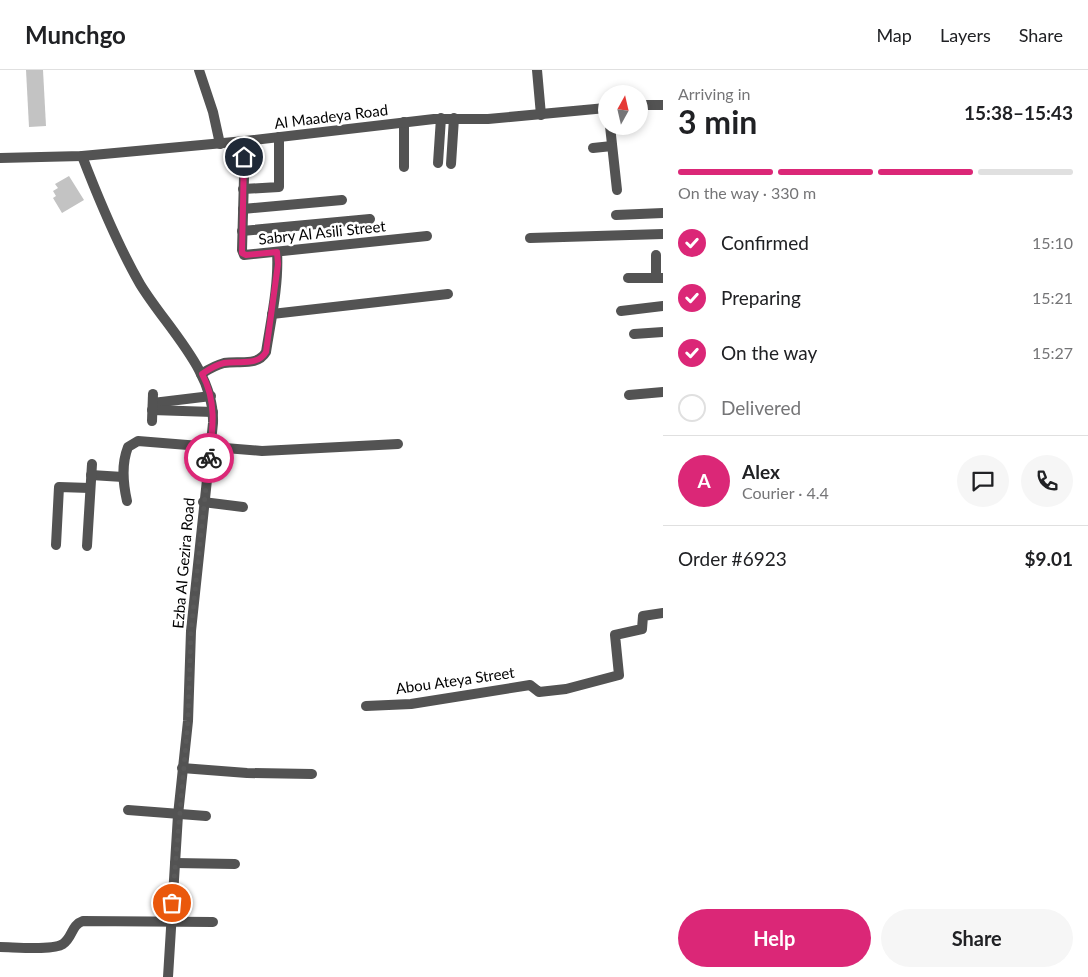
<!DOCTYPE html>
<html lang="en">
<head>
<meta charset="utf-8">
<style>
	:root { --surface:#fff; --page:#f6f6f6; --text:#202124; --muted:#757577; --line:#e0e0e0; --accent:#db2777 }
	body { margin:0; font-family:Lato,sans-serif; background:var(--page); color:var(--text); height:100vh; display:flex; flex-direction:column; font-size:19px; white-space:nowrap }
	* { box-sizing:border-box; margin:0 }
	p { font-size:16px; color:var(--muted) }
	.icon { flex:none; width:28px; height:28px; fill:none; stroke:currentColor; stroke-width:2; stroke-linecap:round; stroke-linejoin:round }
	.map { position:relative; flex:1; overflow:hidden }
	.drawer { display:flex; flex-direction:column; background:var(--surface); width:425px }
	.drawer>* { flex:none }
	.needle { width:32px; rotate:8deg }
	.tools { position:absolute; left:598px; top:15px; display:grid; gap:10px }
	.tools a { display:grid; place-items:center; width:50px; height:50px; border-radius:50%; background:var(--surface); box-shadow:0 2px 8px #0003; font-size:25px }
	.pin { position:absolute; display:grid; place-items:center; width:42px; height:42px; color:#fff; margin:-21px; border:2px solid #fff; border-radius:50%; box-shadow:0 1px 5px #0007 }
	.courier { position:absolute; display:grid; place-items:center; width:50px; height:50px; margin:-25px; border:4px solid #db2777; border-radius:50%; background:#fff; color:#222; box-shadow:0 1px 6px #0007 }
	.head em { font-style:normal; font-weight:700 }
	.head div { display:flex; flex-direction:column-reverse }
	.head { display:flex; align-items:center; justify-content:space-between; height:85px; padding:0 15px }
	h1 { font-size:32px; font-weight:700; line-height:38px }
	.bar { display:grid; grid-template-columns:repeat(4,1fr); gap:8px 5px; align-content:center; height:60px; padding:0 15px }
	.bar i { height:6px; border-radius:4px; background:var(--line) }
	.bar .active { background:var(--accent) }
	.bar p { grid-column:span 4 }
	.line { display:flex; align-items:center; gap:12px; padding:0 15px; border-top:1px solid var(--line) }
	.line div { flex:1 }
	.round { display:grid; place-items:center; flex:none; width:52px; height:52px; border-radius:26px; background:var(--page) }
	ol { padding:0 15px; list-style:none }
	li { display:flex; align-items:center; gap:15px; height:55px }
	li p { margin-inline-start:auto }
	li .icon { padding:5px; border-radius:50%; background:var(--accent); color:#fff; stroke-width:4 }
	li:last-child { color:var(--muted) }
	li i { width:28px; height:28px; border:2px solid var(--line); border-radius:50% }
	.action { display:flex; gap:10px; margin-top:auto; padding:10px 15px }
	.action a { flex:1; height:58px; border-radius:30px; background:var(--accent); color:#fff; font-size:20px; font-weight:700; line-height:58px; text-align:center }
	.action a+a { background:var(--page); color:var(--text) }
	header { display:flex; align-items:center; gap:30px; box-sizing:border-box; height:70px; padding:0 25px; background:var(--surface); border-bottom:1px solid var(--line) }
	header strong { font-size:24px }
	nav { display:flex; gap:28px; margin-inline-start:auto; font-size:18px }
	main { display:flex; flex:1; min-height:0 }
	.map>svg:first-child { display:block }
</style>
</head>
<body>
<header>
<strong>Munchgo</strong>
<nav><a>Map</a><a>Layers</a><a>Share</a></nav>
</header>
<main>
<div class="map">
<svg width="663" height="907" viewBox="0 0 663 907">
	<rect width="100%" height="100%" fill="#fff"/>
	<g fill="#c3c3c3">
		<polygon points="26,0 43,0 46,56 29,57"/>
		<polygon points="69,106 84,130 62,143 53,128 56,126 53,121 58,118 55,114"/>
	</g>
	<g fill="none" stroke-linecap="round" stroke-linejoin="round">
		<g stroke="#535353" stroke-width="10">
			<polyline points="199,0 213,42 220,74"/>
			<polyline points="537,0 541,45"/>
			<polyline points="639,35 663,35"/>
			<polyline points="404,52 404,97"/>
			<polyline points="610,56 617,120"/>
			<polyline points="245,71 242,180 244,185 427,166"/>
			<polyline points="593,78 612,76"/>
			<path d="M82 86C99 130 117 174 140 214 166 257 215 301 213 353L191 561 188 651 178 745 168 907"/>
			<polyline points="0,88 82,86 245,71 434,49 488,49 606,38"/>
			<polyline points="438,93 441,48"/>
			<polyline points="451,94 454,48"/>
			<polyline points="243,119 279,117 279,67"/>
			<polyline points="243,139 342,130"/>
			<polyline points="616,145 663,143"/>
			<polyline points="242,161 370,149"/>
			<polyline points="530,168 663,164"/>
			<polyline points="628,208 663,208"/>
			<polyline points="656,208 656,185"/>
			<polyline points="621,241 663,236"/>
			<polyline points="272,244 448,224"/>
			<polyline points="634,264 663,262"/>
			<path d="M201 304C209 299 216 295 224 293 239 290 257 297 266 282 271 250 279 214 277 182"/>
			<polyline points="629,325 663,322"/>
			<polyline points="153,333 211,326"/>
			<polyline points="152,340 213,342"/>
			<polyline points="152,351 153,324"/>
			<polyline points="91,405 123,407"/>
			<path d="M127 431C123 413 121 395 128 377L138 371 262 381 398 374"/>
			<polyline points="203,432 243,437"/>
			<polyline points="56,475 59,417 90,418"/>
			<polyline points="87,476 92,394"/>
			<polyline points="366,636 411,634 530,615 539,622 566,619 619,605 615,565 642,559 643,546 663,543"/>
			<polyline points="182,698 247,703 312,704"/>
			<polyline points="128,740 206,746"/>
			<polyline points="175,793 235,794"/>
			<path d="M0 877C14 877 52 881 63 874 73 867 71 855 83 851L213 852"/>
		</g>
	</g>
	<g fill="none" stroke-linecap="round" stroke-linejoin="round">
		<polyline stroke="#595959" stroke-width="5" stroke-dasharray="0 9" points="172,833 188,651 191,561 209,388"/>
		<path stroke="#db2777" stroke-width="6" d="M209 388C213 359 217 331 202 304 209 299 216 295 224 293 239 290 257 297 266 282L278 194 277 182 246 185 242 183 244 87"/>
	</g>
	<g text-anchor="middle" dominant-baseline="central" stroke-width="5" stroke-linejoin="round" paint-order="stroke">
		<g font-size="15" fill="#000" stroke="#fff">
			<text transform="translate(331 46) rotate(-7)">Al Maadeya Road</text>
			<text transform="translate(322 162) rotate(-6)">Sabry Al Asili Street</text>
			<text transform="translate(183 493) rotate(-85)">Ezba Al Gezira Road</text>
			<text transform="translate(455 610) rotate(-8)">Abou Ateya Street</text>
		</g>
	</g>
</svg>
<div class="tools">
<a><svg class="needle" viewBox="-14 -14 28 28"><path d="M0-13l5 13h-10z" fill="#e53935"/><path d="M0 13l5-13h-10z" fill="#757577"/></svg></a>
</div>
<div class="pin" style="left:172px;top:833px;background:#ea580c"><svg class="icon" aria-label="bag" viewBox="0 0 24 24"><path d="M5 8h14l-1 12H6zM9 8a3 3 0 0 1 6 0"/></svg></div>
<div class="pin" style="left:244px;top:87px;background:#1f2937"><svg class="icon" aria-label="home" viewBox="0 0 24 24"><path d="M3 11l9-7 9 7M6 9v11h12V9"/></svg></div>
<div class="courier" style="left:209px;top:388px"><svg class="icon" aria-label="bike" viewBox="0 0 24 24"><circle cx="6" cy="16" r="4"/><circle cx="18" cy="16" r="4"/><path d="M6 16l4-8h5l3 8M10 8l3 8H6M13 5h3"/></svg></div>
</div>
<section class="drawer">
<div class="head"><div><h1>3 min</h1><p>Arriving in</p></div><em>15:38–15:43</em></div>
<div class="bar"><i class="active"></i><i class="active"></i><i class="active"></i><i></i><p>On the way · 330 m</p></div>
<ol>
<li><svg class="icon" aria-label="check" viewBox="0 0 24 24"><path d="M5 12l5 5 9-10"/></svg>Confirmed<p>15:10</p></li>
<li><svg class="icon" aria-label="check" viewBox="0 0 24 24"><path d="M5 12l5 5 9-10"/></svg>Preparing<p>15:21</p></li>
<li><svg class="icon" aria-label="check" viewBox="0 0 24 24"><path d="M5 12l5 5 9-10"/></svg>On the way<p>15:27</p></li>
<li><i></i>Delivered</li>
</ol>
<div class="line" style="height:90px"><b class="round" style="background:var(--accent);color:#fff">A</b><div><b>Alex</b><p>Courier · 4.4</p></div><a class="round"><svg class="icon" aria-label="chat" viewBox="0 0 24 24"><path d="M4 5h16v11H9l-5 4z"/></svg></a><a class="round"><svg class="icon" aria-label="phone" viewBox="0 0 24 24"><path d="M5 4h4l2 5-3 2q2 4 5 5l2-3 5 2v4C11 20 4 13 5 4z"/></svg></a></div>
<div class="line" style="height:65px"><div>Order #6923</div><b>$9.01</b></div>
<div class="action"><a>Help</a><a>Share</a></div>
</section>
</main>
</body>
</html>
